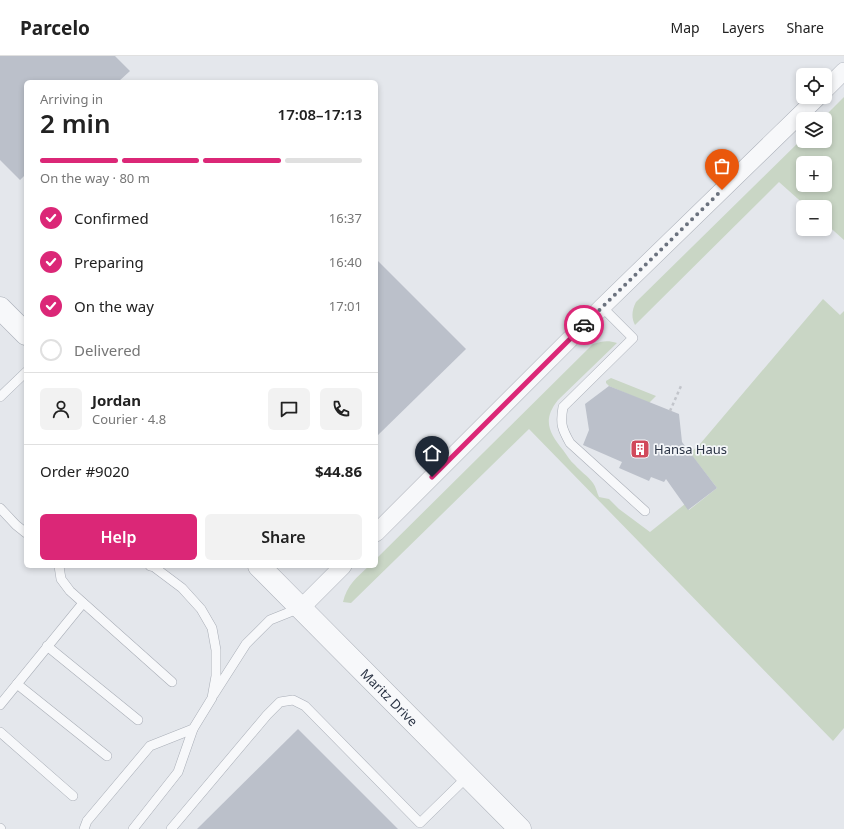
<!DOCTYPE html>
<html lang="en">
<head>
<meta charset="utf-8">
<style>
	:root { --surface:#fff; --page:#f2f2f2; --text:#222; --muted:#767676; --line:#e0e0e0; --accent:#db2777 }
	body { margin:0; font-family:"Noto Sans",sans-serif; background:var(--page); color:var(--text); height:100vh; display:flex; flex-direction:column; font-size:15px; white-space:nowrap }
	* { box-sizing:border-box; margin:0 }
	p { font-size:13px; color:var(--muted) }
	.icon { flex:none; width:22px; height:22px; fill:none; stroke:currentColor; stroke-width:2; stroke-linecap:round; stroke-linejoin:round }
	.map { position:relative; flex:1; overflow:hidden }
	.drawer { position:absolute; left:24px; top:24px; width:354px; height:488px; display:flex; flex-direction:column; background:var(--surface); border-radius:6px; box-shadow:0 2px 6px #0003 }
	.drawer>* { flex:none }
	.fabs { position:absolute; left:796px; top:12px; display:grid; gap:8px }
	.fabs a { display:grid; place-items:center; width:36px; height:36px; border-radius:6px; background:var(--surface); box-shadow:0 2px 6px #0003; font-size:20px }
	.pin { position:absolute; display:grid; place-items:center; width:34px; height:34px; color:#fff; margin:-41px -17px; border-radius:50% 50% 50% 0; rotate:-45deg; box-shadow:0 0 4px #0007 }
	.pin .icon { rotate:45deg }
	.courier { position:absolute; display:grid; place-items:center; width:40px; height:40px; margin:-20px; border:3px solid #db2777; border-radius:50%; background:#fff; color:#222; box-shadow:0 1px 5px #0007 }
	.headline em { font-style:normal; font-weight:600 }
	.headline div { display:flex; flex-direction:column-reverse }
	.headline { display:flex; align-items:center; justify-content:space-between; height:68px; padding:0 16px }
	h1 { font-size:26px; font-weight:600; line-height:30px }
	.bar { display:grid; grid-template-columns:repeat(4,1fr); gap:6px 4px; align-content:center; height:48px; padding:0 16px }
	.bar i { height:5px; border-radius:3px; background:var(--line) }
	.bar .active { background:var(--accent) }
	.bar p { grid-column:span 4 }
	.line { display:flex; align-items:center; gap:10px; padding:0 16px; border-top:1px solid var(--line) }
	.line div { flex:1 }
	.round { display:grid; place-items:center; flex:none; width:42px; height:42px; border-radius:6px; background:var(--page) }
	ol { padding:0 16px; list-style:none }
	li { display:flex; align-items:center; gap:12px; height:44px }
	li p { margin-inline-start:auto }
	li .icon { padding:4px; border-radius:50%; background:var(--accent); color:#fff; stroke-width:4 }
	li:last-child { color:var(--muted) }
	li i { width:22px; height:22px; border:2px solid var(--line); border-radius:50% }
	.primary-button { display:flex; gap:8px; margin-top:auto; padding:8px 16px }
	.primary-button a { flex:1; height:46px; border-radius:6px; background:var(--accent); color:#fff; font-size:16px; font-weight:600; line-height:46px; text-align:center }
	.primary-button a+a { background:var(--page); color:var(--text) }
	header { display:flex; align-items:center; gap:24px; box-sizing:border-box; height:56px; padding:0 20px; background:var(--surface); border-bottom:1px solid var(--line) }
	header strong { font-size:19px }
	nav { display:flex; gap:22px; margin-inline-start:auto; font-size:14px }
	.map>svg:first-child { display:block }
</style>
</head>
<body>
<header>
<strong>Parcelo</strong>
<nav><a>Map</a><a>Layers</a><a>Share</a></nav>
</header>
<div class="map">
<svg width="844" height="773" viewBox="0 0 844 773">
	<rect width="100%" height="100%" fill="#e4e7ec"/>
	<g fill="#c9d6c5" fill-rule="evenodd">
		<path d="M844 41V184L825 167V151H807L779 126 635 269C631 261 632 254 636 246L803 82V85H825V63H822ZM803 107H825V129H803Z"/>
		<path d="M823 243 840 259 844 255V672L833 685 529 373 351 547 343 546C347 529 357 521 369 510H376V503L593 288C602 285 608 284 617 287L558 344C542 364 549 377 563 394 567 399 570 405 575 409 580 415 588 420 593 427 596 431 597 437 599 441L609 443 619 453 650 476 685 448 689 454 717 432 690 397 700 388Z"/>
		<polygon points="611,322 656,340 649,347 609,330 606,327 606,325"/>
	</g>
	<g fill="#bbc0ca">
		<polygon points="0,0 115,0 130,15 118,26 26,26 26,118 20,124 0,104"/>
		<polygon points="376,203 466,293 376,381"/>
		<polygon points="609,330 679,358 682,386 717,432 688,454 666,423 664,426 651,421 649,425 619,412 622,406 583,389 589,374 585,348"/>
		<polygon points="298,673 398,773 197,773"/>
	</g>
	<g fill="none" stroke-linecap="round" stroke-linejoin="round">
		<g stroke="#a9aeb7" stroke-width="10">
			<g id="service">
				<path d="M602 251 633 282 563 351C560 368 562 373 570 387L645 455"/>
				<polyline points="0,341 26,316"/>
				<polyline points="0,452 16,469 26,477"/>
				<polyline points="59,510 61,523 70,535 172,626"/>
				<polyline points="47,590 138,664"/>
				<polyline points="17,628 107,700"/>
				<polyline points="214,638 246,588 270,564 300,552"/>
				<polyline points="0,649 83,547"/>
				<polyline points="0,676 73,740"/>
				<polyline points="0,772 1,773"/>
				<polyline points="84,773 87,765 150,690 193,673"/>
				<polyline points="133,773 178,716 193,673 212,642 216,620 216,594 212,572 201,553 182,532 154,511 150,510"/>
				<polyline points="171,773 267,659 280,646 293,644 305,650 420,767 468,720"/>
			</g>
		</g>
		<g stroke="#a9aeb7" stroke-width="18">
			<g id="minor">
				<polyline points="825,34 844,15"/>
				<polyline points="376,477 602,251 818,41"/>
				<polyline points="301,552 343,510"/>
			</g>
		</g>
		<g stroke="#a9aeb7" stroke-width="23">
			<g id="tertiary">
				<polyline points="0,252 26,278"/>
				<path id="s1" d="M259 510 520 773"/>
			</g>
		</g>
		<polyline stroke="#c2c5cb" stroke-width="2.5" stroke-dasharray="3 3" stroke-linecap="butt" points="670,355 681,330"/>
		<use href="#service" stroke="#f7f8fa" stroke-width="9"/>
		<use href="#minor" stroke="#f7f8fa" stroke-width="17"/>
		<use href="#tertiary" stroke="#f7f8fa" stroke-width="22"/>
	</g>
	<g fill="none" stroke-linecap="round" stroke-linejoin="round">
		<polyline stroke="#6c737f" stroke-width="4" stroke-dasharray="0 7.2" points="584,269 722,134"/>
		<polyline stroke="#db2777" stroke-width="5" points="432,421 584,269"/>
	</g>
	<defs>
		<g id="building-square" transform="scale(1)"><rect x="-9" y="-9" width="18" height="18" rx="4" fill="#d1495b" stroke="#f4f6f9"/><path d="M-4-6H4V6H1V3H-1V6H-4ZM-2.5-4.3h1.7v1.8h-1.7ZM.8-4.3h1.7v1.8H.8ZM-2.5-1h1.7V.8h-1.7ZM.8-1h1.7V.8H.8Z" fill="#fff"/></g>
	</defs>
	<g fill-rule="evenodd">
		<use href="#building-square" x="640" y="393"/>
	</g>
	<g text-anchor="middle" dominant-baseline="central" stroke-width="3.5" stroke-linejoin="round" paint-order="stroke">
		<g font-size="13" fill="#2b3445" stroke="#f4f6f9" text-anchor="start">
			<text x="654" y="393">Hansa Haus</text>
		</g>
		<g font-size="13" fill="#2b3445" stroke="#f4f6f9">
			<text stroke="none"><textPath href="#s1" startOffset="185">Maritz Drive</textPath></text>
		</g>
	</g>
</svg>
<div class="fabs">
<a><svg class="icon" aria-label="locate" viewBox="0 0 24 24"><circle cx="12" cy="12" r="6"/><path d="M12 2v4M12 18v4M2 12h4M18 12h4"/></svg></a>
<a><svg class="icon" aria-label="layers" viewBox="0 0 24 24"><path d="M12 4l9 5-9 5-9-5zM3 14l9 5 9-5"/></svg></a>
<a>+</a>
<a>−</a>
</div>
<div class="pin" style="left:722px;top:134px;background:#ea580c"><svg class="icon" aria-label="bag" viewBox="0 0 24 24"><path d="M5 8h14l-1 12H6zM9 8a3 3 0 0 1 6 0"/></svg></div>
<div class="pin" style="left:432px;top:421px;background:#1f2937"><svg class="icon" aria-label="home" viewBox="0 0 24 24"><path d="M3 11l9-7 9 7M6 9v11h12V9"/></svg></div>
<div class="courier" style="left:584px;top:269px"><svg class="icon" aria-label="car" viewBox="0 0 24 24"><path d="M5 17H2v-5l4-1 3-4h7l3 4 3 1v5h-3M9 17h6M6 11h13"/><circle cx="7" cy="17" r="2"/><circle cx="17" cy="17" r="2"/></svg></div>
<section class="drawer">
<div class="headline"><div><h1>2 min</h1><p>Arriving in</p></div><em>17:08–17:13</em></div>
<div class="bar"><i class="active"></i><i class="active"></i><i class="active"></i><i></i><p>On the way · 80 m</p></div>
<ol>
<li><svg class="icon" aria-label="check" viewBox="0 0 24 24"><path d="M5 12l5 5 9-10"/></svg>Confirmed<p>16:37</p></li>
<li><svg class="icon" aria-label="check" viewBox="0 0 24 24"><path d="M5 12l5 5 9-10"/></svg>Preparing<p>16:40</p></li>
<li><svg class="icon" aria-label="check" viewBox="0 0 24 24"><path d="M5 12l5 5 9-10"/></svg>On the way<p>17:01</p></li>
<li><i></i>Delivered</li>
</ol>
<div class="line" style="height:72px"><a class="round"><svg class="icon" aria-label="person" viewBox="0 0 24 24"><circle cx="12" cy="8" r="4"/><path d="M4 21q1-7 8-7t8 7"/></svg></a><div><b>Jordan</b><p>Courier · 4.8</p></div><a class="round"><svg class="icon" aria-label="chat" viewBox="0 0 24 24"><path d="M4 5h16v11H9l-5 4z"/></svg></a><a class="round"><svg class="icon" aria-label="phone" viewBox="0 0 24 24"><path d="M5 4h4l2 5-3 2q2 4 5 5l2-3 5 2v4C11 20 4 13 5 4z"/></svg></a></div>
<div class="line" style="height:52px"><div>Order #9020</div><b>$44.86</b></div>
<div class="primary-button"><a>Help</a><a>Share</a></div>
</section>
</div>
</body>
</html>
